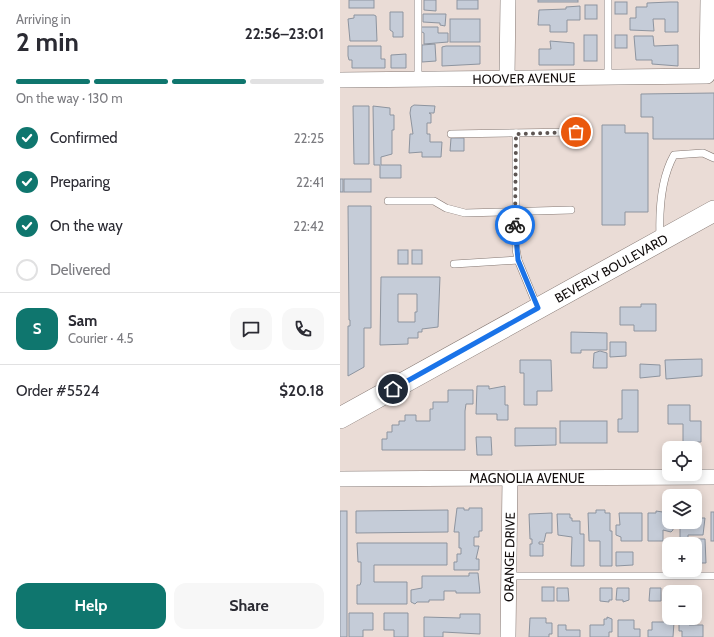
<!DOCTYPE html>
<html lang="en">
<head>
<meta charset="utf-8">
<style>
	:root { --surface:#fff; --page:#f7f7f7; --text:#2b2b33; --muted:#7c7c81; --line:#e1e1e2; --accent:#0f766e }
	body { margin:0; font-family:Cabin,sans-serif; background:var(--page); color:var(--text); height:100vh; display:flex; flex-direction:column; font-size:15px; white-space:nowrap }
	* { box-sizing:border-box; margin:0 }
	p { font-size:13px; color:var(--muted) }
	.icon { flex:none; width:22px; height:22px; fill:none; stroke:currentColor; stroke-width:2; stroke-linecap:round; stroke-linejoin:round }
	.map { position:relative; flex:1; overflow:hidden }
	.sheet { display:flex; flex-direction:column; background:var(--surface); width:340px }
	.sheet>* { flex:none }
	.controls { position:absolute; left:322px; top:441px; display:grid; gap:8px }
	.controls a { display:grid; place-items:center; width:40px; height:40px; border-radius:8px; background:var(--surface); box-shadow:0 2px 10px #0003; font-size:20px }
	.pin { position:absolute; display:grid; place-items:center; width:34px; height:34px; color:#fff; margin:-17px; border:2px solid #fff; border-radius:50%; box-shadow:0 1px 4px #0007 }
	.courier { position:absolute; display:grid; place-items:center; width:40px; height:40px; margin:-20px; border:3px solid #1a73e8; border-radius:50%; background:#fff; color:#222; box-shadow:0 1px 5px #0007 }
	.headline em { font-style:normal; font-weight:800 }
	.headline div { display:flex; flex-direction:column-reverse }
	.headline { display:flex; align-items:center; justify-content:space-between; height:68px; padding:0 16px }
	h1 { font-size:26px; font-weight:800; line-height:30px }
	.bar { display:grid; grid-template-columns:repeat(4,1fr); gap:6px 4px; align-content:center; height:48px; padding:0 16px }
	.bar i { height:5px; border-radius:3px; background:var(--line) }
	.bar .current { background:var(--accent) }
	.bar p { grid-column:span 4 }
	.line { display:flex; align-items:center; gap:10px; padding:0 16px; border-top:1px solid var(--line) }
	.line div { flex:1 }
	.round { display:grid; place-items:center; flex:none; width:42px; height:42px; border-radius:12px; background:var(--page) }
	ol { padding:0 16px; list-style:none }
	li { display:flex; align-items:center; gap:12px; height:44px }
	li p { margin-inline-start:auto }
	li .icon { padding:4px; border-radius:50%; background:var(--accent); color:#fff; stroke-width:4 }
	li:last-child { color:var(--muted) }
	li i { width:22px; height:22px; border:2px solid var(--line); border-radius:50% }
	.primary-button { display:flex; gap:8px; margin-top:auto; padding:8px 16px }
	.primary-button a { flex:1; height:46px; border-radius:12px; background:var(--accent); color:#fff; font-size:16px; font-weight:800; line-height:46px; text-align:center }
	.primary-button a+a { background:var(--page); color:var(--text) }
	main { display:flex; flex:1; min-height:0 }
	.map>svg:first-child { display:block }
</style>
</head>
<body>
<main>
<section class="sheet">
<div class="headline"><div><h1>2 min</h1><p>Arriving in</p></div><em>22:56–23:01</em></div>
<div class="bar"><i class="current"></i><i class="current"></i><i class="current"></i><i></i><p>On the way · 130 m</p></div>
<ol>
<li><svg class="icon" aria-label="check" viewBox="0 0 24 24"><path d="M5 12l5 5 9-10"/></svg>Confirmed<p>22:25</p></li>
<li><svg class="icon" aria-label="check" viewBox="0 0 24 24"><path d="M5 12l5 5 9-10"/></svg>Preparing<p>22:41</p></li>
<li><svg class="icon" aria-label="check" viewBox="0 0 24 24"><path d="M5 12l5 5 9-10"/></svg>On the way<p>22:42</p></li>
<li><i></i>Delivered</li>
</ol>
<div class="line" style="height:72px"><b class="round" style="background:var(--accent);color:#fff">S</b><div><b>Sam</b><p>Courier · 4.5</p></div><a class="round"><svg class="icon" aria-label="chat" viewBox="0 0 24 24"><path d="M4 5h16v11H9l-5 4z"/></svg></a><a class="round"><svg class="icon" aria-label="phone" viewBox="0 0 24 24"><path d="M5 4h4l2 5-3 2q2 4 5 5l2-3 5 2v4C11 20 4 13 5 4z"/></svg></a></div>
<div class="line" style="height:52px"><div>Order #5524</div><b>$20.18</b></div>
<div class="primary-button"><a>Help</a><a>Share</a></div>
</section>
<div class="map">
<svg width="374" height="637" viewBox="0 0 374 637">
	<rect width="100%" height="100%" fill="#eadcd6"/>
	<g fill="#c5ccd8" stroke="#8d949f" fill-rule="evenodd">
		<rect x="9" y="0" width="25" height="8"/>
		<polygon points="84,0 96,0 96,11 84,10"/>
		<rect x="117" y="0" width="21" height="9"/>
		<rect x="198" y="0" width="40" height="2"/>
		<rect x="275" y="2" width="12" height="12"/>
		<polygon points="330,2 338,2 338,32 325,32 325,19 313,19 314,31 290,30 290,18 296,18 296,7 307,7 307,3"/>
		<rect x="245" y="5" width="12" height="14"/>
		<polygon points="240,6 240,20 227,20 227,32 210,32 210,25 198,25 199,10 226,9 226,7"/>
		<polygon points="50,12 63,12 63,37 53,37 53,32 50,30"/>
		<polygon points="83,14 106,14 105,26 100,25 100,23 83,22"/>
		<polygon points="14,15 34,15 36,16 37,41 10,41 8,19 14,18"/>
		<rect x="110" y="19" width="30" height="23"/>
		<polygon points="80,27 98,27 98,33 108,33 108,42 84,44 84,33 80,31"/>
		<rect x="244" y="35" width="13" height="26"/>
		<rect x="275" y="35" width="12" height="13"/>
		<polygon points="294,36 313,36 314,46 338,45 338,66 312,64 312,60 296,60"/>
		<polygon points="210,41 234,43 234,65 199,65 199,49 211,49"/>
		<polygon points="95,44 96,61 82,62 82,45"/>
		<polygon points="8,46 41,46 41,59 45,59 45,68 12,68 12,60 9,60 8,56"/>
		<polygon points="106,46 140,46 140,64 102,66 102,47"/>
		<polygon points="66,54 66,68 51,68 51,55"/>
		<polygon points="374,93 374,139 313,139 313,117 301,117 301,94"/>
		<polygon points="74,105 95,106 94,113 89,113 91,114 91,123 87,123 87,134 90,134 90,142 102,142 101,157 82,157 82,152 69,153 70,134 73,134 70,113 71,107"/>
		<polygon points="13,106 29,106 29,164 14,164"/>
		<polygon points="33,106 50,108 50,115 54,115 54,130 52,130 52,154 41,157 41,165 61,165 61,178 40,178 40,165 34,165"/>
		<polygon points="262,125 285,125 285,133 308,133 308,212 285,212 285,225 262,225"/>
		<polygon points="111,138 124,138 124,151 110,151"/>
		<rect x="0" y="179" width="3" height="13"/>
		<rect x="4" y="179" width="27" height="13"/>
		<polygon points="8,206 31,206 31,328 24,328 24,367 8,376 8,326 10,326 10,320 9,320"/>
		<rect x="58" y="250" width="10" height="14"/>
		<rect x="72" y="250" width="10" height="14"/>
		<path d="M41 277H100L98 327 82 329V332H78V338H68V344L40 345ZM58 294H77V312H75V322H58Z"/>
		<polygon points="301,304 316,304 316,331 294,331 294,325 280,325 280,307 301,307"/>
		<polygon points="231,332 267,333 267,350 241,350 241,353 231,353"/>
		<polygon points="270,342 286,342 286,356 270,357"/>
		<polygon points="260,351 267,353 267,368 253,368 254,353"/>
		<polygon points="362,359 362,376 326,379 325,360"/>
		<polygon points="180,360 211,360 212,391 197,391 197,405 184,405 184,373 180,373"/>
		<polygon points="300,364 320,365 320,376 300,378"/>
		<polygon points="137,386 149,386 149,389 165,386 165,405 168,405 168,420 157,420 157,414 136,414"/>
		<polygon points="108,390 133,390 133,404 126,404 125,411 125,450 42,450 42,439 47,439 47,432 52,432 52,425 59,425 59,421 65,421 65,415 76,415 76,421 90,421 90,409 93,409 93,402 108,402"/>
		<polygon points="282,390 298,390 298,432 278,432 278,419 282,419"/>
		<polygon points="328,405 350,405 350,421 361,421 361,442 343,442 343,424 328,424"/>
		<rect x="220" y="421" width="47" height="22"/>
		<polygon points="175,428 216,428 216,445 175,446"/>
		<polygon points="136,437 151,437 152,455 137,455"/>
		<polygon points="117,508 124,508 124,510 129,510 129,508 142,508 142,531 139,531 139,537 134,537 134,546 139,546 136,559 139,559 139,570 114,570 114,562 117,562 117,554 121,554 121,548 119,548 119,532 114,532"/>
		<polygon points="108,510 108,532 16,533 16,511"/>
		<polygon points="256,510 265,510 265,513 270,513 270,531 272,531 272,566 260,566 260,541 249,541 248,513 256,513"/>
		<rect x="0" y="511" width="7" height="126"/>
		<polygon points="316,511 329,513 329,522 333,522 333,530 331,532 323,530 323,541 308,541 308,513 316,513"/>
		<rect x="371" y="512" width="3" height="29"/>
		<polygon points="212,513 212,533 206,533 204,542 199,542 199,544 203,544 203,556 190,556 190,544 192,544 192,539 190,539 189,514"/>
		<polygon points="279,513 302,513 302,541 281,541 281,537 276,535 276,525 280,525"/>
		<polygon points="355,513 361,513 361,518 365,518 363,535 348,535 348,538 340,538 340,522 355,522"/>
		<polygon points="217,514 230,514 230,518 232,518 232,521 240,521 240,534 244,534 244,566 231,566 232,537 218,535"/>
		<polygon points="354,539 365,539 366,563 355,563"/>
		<polygon points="17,543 107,543 107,565 34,565 34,582 67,582 67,604 17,604 17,585 20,585 21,582 21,562 18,562"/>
		<polygon points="276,552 293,552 293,565 276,566"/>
		<rect x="325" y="556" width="4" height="13"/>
		<polygon points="129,573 138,573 140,593 116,593 116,591 104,591 104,600 89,600 89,602 77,602 75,604 71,602 71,590 82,588 82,576 129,576"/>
		<rect x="202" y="587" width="12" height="14"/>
		<polygon points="217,588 228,588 229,601 217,601"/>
		<polygon points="260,588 272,588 272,600 269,600 269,602 260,601"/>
		<polygon points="277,588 289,588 289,600 283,602 283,600 276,600"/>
		<polygon points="310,588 321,588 321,601 309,601"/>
		<rect x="340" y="588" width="12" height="4"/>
		<polygon points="9,613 33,613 33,630 23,630 23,637 9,637"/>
		<polygon points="44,613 68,613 68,637 54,637 54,630 44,630"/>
		<polygon points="120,614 140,614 140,634 103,632 103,637 84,637 84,617 120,618"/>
		<polygon points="267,617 272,619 272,632 269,632 269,637 250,637 250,625 264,625 264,619 267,619"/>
		<polygon points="190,618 206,618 206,623 212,623 212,634 209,634 209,637 189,637"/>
		<polygon points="339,619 349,619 349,625 363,625 363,637 342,637 342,631 339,631"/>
		<polygon points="278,620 294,620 294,629 300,629 300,637 278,637"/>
		<polygon points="312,622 334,622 333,637 308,637 308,630 312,630"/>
		<polygon points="218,625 226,625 226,630 240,630 240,637 218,637"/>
	</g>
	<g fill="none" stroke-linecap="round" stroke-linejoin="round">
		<g stroke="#847772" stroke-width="8">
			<g id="lane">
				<polyline points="78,0 78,79"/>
				<polyline points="268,77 268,0"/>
				<polyline points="176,133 176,249 178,260 197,306"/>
				<polyline points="111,134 236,132"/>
				<polyline points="48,201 94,201 106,208 125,213 231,210"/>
				<path d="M320 237C319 211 321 178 334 155L363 153 374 158"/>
				<polyline points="114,264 178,260"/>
				<polyline points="169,576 374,576"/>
			</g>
		</g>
		<g stroke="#847772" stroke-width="16">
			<g id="street">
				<polyline points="167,78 168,0"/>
				<polyline points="0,80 367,76 368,0"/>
				<polyline points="0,479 374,477"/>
				<polyline points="168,637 170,478"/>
			</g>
		</g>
		<g stroke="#847772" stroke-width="22">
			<polyline id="secondary" points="0,418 374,211"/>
		</g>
		<use href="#lane" stroke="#fff" stroke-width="7"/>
		<use href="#street" stroke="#fff" stroke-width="15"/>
		<use href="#secondary" stroke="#fff" stroke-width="21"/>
	</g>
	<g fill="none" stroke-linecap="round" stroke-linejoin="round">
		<polyline stroke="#5d5552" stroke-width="4" stroke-dasharray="0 7.2" points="175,225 176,134 236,132"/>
		<polyline stroke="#1a73e8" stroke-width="5" points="53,389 198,308 178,260 175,225"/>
	</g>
	<g text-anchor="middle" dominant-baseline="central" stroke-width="4" stroke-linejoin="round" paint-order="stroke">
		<g font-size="13" fill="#110c0b" stroke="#fff">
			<text transform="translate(184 78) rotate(-1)">HOOVER AVENUE</text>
			<text transform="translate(271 268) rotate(-29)">BEVERLY BOULEVARD</text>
			<text x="187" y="478">MAGNOLIA AVENUE</text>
			<text transform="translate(169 557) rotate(-89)">ORANGE DRIVE</text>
		</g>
	</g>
</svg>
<div class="controls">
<a><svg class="icon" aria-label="locate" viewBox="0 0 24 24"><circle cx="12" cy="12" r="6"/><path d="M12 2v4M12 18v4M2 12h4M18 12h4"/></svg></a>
<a><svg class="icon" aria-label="layers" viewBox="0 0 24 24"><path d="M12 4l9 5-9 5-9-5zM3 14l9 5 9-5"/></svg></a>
<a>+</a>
<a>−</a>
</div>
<div class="pin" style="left:236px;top:132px;background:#ea580c"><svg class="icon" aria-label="bag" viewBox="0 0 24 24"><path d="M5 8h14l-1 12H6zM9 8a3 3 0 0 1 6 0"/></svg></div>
<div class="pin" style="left:53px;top:389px;background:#1f2937"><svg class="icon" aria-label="home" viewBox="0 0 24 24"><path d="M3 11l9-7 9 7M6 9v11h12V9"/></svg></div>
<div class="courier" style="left:175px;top:225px"><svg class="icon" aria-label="bike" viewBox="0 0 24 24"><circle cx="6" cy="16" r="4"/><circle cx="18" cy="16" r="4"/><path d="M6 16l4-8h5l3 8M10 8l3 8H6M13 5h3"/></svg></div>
</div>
</main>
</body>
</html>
